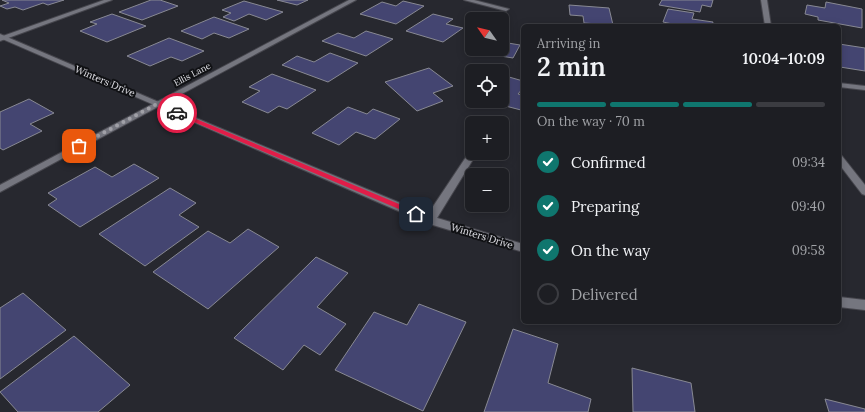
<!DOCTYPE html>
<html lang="en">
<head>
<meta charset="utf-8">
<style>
	:root { --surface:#1d1e23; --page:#25272b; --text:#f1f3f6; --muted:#a0a2a6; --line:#3b3c41; --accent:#0f766e }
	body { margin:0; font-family:Lora,serif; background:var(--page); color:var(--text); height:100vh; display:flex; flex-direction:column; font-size:15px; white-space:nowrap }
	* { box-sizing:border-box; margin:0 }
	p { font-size:13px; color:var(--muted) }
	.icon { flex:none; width:22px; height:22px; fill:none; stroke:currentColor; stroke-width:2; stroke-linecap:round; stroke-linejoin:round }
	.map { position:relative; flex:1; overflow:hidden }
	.details { position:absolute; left:521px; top:24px; width:320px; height:300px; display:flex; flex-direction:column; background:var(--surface); border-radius:6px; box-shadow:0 2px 10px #0003,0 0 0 1px var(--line) }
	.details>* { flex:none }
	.needle { width:26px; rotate:304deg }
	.buttons { position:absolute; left:465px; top:12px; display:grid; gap:8px }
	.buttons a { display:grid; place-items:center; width:44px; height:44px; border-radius:6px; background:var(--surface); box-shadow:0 2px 10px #0003,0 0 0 1px var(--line); font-size:20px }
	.pin { position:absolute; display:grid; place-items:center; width:34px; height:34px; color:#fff; margin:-17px; border-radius:8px; box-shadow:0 2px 6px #0006 }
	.courier { position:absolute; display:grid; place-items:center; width:40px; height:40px; margin:-20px; border:3px solid #e11d48; border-radius:50%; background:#fff; color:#222; box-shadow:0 1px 5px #0007 }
	.summary em { font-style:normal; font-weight:600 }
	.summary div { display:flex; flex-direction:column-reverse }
	.summary { display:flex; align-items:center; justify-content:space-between; height:68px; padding:0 16px }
	h1 { font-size:26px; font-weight:600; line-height:30px }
	.bar { display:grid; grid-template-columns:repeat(4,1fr); gap:6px 4px; align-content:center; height:48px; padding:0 16px }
	.bar i { height:5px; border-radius:3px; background:var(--line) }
	.bar .on { background:var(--accent) }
	.bar p { grid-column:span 4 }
	ol { padding:0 16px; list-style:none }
	li { display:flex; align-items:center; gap:12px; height:44px }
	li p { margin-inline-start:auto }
	li .icon { padding:4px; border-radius:50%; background:var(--accent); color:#fff; stroke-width:4 }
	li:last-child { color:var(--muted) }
	li i { width:22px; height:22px; border:2px solid var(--line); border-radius:50% }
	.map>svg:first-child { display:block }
</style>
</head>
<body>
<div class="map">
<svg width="865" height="412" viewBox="0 0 865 412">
	<rect width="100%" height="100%" fill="#27282f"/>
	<g fill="#444571" stroke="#888993">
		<polygon points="2,0 64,0 48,5 43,3 23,10 15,7 7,9 0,6 9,3"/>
		<polygon points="151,0 160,0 178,6 142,20 119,12"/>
		<polygon points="277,0 308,0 297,5"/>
		<polygon points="662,0 713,0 711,7 702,5 700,12 659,5"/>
		<polygon points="244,1 283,12 266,20 249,14 234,21 223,17 231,13 222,10"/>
		<polygon points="403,1 424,6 396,24 360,14 382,2 396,6"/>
		<polygon points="826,2 862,9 862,28 818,20 818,17 805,14 807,5 825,8"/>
		<polygon points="569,5 609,8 613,25 584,23 583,16 570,15"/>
		<polygon points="668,9 694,13 692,19 713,22 712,26 682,26 663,22"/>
		<polygon points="112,14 146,26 107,42 80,31 97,24 90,22"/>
		<polygon points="433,14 453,19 446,24 463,28 443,42 406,31"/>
		<polygon points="214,17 249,29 229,38 214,33 202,39 181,31"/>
		<polygon points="366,31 393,39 366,56 322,41 338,33 354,38"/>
		<polygon points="169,38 204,51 182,61 171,57 150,66 127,56"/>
		<polygon points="502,42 520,45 513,58 470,51 472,47 472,49 502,49"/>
		<polygon points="839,44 865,48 865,71 840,67"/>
		<polygon points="330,53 358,63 328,82 282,65 297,56 314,62"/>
		<polygon points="429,68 453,86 433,93 443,101 417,111 385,82"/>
		<polygon points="272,74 316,90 287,109 279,106 268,113 242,102 260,91 249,87"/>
		<polygon points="502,75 523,81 523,88 518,94 523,95 523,107 521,110 486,101 502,101"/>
		<polygon points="29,99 54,113 30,124 42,131 3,150 0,148 0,112"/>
		<polygon points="348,107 367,114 373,109 400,119 375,139 356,132 339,145 312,133"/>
		<polygon points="134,164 159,178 80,227 48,205 57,199 48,193 95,167 112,177"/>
		<polygon points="170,188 196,203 179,215 199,227 145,266 99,234"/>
		<polygon points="248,229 279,247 208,309 153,272 208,231 230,243"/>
		<polygon points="316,257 348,273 317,307 346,324 320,355 304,345 283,370 234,338"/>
		<polygon points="23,293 66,330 0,379 0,308"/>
		<polygon points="419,304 466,322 423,411 335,370 374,312 407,325"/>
		<polygon points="513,329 558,344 548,383 591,399 588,412 484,412"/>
		<polygon points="74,336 130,385 98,412 18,412 0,392"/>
		<polygon points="632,368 691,383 695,412 633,412"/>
		<polygon points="825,399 865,409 865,412 829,412"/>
	</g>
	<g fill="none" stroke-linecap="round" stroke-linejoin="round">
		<g stroke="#46464d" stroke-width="2">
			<g id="minor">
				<polygon points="104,0 112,0 0,41 0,37"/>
				<polygon points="349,0 356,0 0,192 0,185"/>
				<polygon points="464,0 474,0 509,9 506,11"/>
				<polygon points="839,83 865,86 865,90 839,87"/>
				<polygon points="470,151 472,151 472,153 477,153 434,223 426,223 425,220 426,217"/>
			</g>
		</g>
		<g stroke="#46464d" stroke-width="2">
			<g id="tertiary">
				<polygon points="761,0 767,0 771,26 765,26"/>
				<polygon points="0,34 210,124 434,217 523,244 523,252 426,223 0,38"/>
				<polygon points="839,155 842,156 865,185 865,195 862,194 839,164"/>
				<polygon points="839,297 865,300 865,310 839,307"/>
			</g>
		</g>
		<use href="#minor" fill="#75767f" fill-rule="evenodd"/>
		<use href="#tertiary" fill="#75767f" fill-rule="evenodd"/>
	</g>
	<polygon fill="#e11d48" points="177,111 418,212 419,214 416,216 413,215 175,114 175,113"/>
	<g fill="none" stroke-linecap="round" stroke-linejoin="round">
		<polyline stroke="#a0a0a7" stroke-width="4" stroke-dasharray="0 7.2" points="79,146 157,104 177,113"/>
	</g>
	<g text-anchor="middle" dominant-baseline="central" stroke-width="4" stroke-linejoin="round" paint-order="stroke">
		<g font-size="9" fill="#e1e1e7" stroke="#101114">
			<text transform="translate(192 74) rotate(-28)">Ellis Lane</text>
		</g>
		<g font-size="10" fill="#e1e1e7" stroke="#101114">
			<text transform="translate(105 81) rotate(23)">Winters Drive</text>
			<text transform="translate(482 236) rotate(17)">Winters Drive</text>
		</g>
	</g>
</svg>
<div class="buttons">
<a><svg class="needle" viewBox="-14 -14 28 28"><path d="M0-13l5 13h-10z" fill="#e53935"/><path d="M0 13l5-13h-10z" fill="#a0a2a6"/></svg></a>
<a><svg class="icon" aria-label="locate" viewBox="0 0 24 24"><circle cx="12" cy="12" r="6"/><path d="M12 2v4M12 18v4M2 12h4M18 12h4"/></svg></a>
<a>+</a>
<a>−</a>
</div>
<div class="pin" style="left:79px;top:146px;background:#ea580c"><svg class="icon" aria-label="bag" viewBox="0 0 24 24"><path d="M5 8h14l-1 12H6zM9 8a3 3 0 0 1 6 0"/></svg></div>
<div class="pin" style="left:416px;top:214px;background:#1f2937"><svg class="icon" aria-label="home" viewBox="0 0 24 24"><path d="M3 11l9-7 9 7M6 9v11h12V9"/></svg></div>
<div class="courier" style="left:177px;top:113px"><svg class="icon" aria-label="car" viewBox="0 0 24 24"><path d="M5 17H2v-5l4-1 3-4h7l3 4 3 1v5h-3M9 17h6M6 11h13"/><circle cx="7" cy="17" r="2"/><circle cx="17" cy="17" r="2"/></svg></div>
<section class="details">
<div class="summary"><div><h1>2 min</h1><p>Arriving in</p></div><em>10:04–10:09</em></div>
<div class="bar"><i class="on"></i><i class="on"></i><i class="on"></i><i></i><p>On the way · 70 m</p></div>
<ol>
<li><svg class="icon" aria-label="check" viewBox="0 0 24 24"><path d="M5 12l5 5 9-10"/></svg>Confirmed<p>09:34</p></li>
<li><svg class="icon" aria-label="check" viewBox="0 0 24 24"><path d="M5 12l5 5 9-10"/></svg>Preparing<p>09:40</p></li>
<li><svg class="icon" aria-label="check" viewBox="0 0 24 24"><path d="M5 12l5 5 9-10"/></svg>On the way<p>09:58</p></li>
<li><i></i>Delivered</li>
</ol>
</section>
</div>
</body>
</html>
